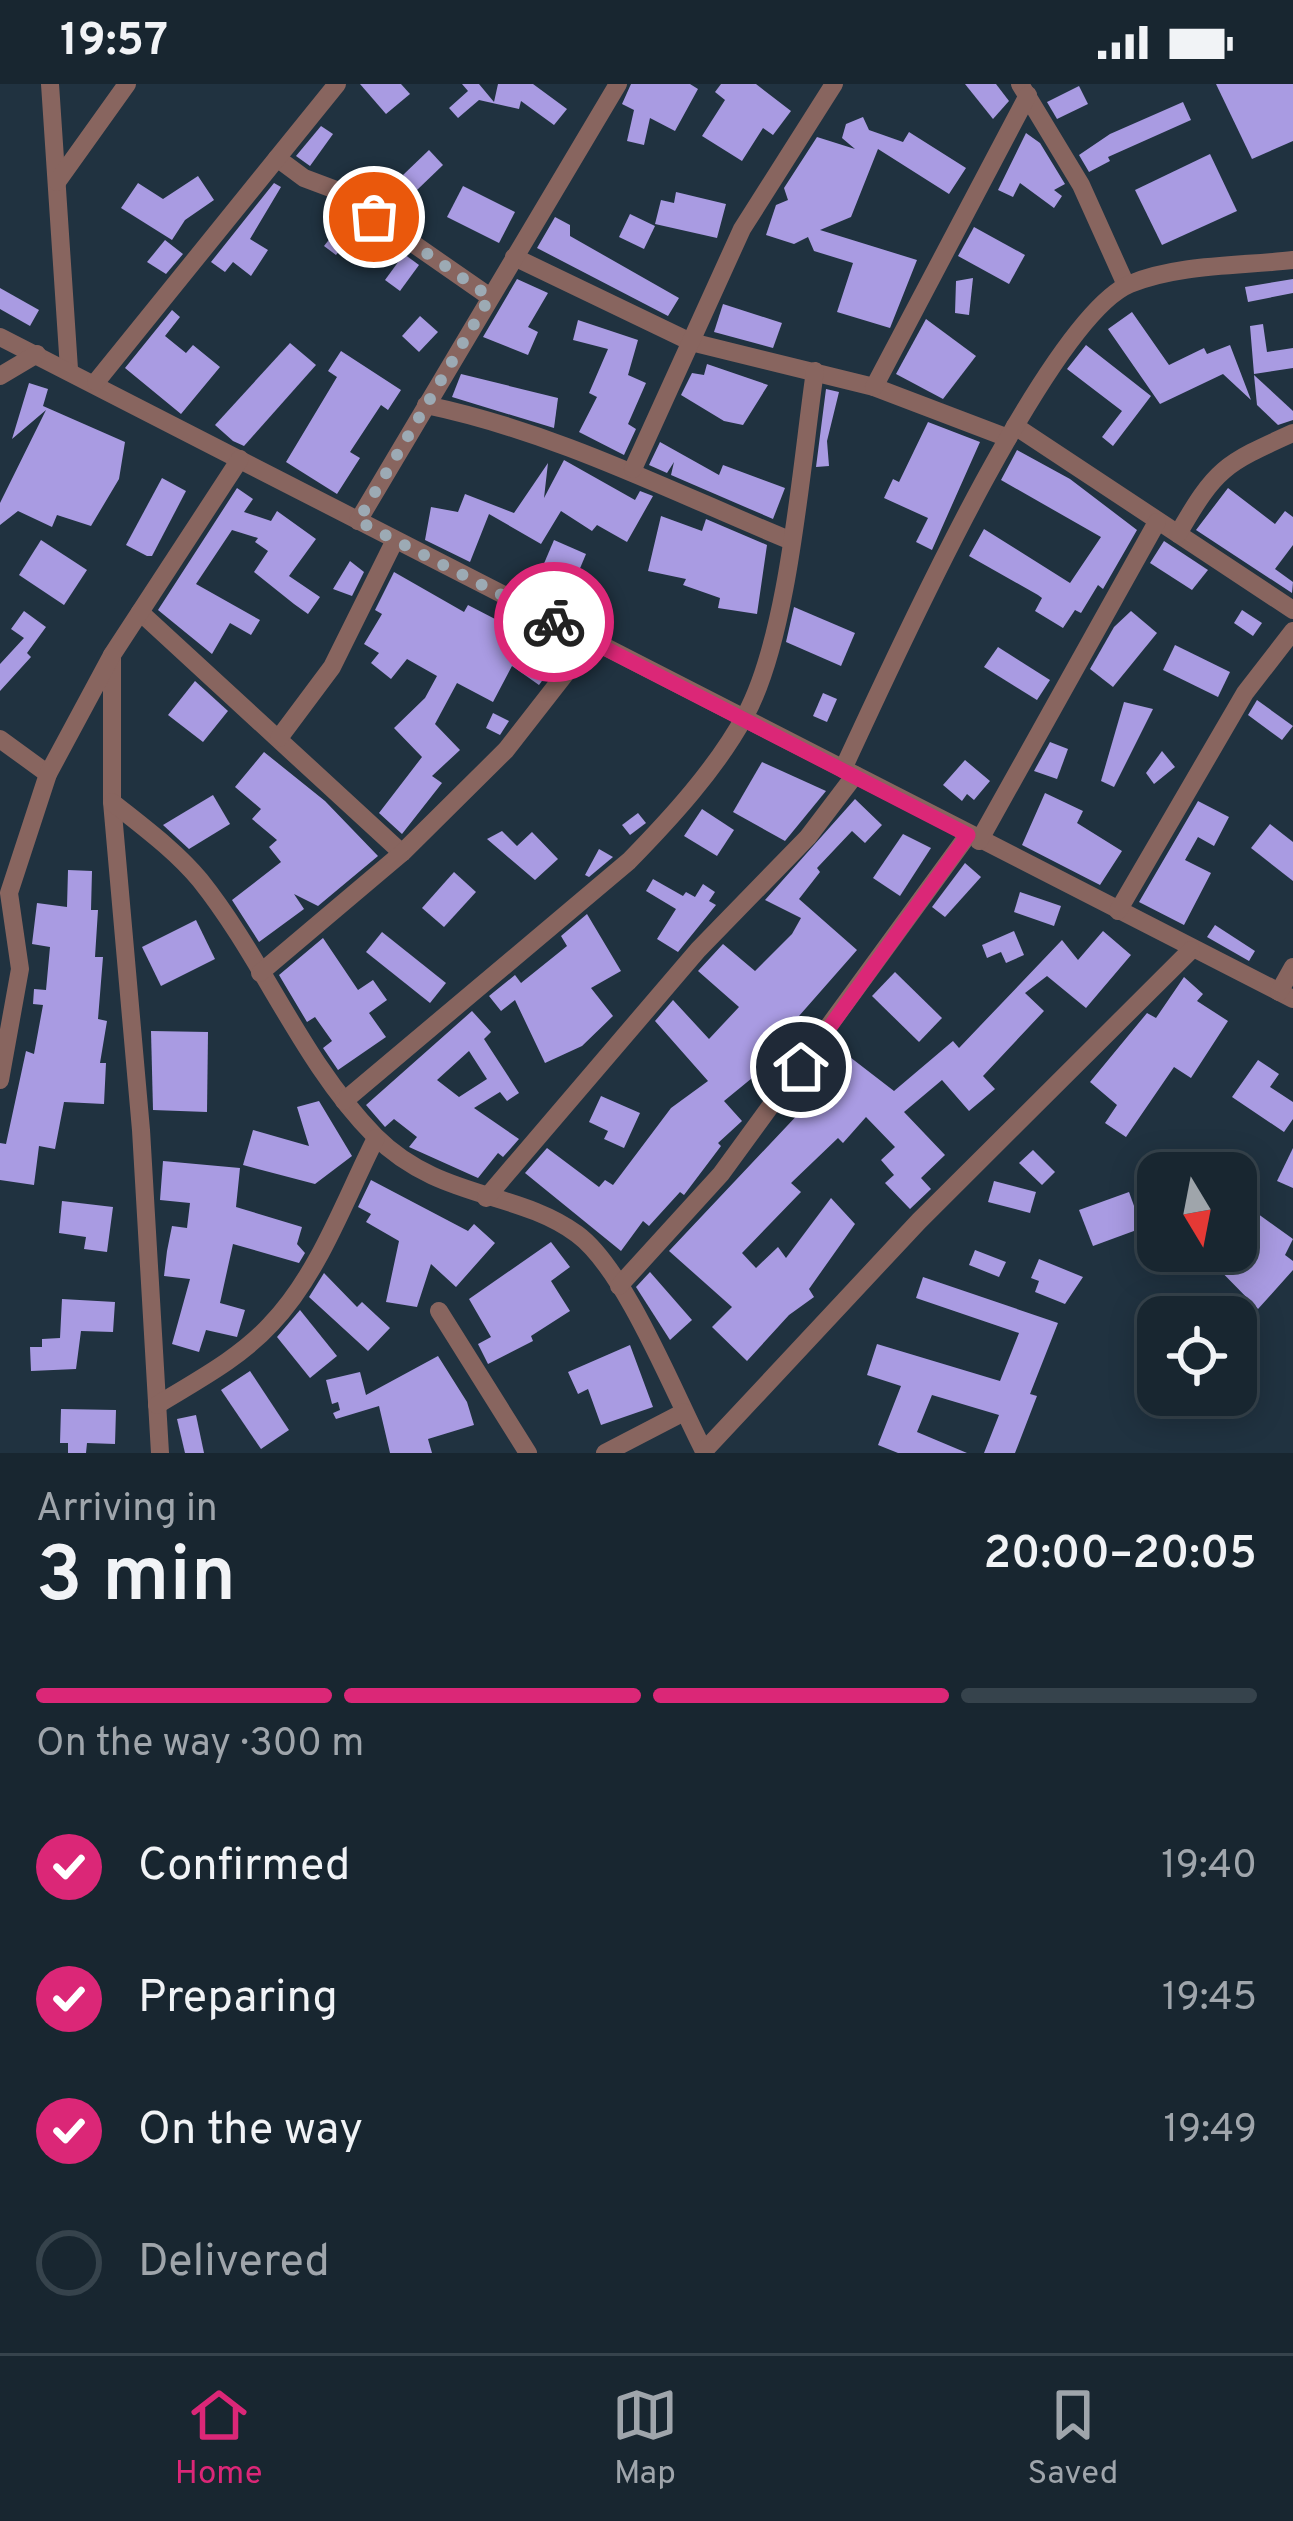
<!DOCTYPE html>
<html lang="en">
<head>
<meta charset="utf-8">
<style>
	:root { --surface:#182630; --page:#212e38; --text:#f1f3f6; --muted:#9fa5ab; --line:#36434c; --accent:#db2777 }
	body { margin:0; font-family:Overpass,sans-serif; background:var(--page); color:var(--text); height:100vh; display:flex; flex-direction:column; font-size:45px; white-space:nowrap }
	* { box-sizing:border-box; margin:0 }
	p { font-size:39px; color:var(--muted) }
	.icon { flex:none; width:66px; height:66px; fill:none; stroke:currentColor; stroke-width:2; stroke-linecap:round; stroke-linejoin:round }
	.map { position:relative; height:1369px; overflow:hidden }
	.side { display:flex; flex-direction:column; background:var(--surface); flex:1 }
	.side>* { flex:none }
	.needle { width:78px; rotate:170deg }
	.tools { position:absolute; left:1137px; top:1068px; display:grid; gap:24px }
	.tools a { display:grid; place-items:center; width:120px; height:120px; border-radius:24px; background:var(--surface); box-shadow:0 6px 30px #0003,0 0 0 3px var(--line); font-size:60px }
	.pin { position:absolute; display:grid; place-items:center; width:102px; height:102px; color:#fff; margin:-51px; border:6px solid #fff; border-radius:50%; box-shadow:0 3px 12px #0007 }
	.courier { position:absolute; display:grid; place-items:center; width:120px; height:120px; margin:-60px; border:9px solid #db2777; border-radius:50%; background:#fff; color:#222; box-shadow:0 3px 15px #0007 }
	.headline em { font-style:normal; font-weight:600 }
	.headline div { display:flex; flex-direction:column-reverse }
	.headline { display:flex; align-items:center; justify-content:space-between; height:204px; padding:0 36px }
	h1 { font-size:78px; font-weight:600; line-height:90px }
	.bar { display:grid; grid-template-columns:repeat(4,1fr); gap:18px 12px; align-content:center; height:144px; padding:0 36px }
	.bar i { height:15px; border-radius:9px; background:var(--line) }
	.bar .current { background:var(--accent) }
	.bar p { grid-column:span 4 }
	ol { padding:0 36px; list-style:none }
	li { display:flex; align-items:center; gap:36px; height:132px }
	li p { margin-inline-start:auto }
	li .icon { padding:12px; border-radius:50%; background:var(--accent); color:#fff; stroke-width:4 }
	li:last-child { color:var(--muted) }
	li i { width:66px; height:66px; border:6px solid var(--line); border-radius:50% }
	.status { display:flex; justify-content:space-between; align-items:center; height:84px; padding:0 60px; background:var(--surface); direction:ltr }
	.status svg { height:33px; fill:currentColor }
	.tabs { display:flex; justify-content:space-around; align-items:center; height:168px; border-top:3px solid var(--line); background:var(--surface); font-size:33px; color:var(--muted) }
	.tabs a { display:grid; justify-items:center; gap:6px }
	.tabs .current { color:var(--accent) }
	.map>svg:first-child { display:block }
</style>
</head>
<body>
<div class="status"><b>19:57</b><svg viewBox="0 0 49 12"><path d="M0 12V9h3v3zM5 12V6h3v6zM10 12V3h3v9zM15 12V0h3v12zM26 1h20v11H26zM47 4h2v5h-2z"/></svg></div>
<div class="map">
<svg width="1293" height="1369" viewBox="0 0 1293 1369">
	<rect width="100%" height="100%" fill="#203240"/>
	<g fill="#a99be2" fill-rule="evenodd">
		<polygon points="360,0 401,0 410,10 386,30"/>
		<polygon points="462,0 479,0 494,18 498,0 533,0 567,25 554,41 521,17 519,25 479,16 458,34 449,24 468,7"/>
		<polygon points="631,0 690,0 698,5 675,47 650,34 644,61 627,57 634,26 622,20"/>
		<polygon points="721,0 756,0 791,27 773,51 763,44 742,77 702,52 725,16 715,8"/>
		<polygon points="965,0 996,0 1009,17 993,35"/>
		<polygon points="1216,0 1293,0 1293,57 1252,75"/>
		<polygon points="1079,2 1088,20 1057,35 1047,18"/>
		<polygon points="1183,18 1191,36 1108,73 1110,77 1089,88 1079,71 1110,50"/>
		<polygon points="863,33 869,46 903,58 909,48 966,84 949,110 878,65 851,133 820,146 917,176 890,244 837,228 853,179 814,167 808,153 794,160 766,151 776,121 788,116 784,104 817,53 855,65 842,54 846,40"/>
		<polygon points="321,42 333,50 310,82 296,72"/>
		<polygon points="1026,49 1040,59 1065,100 1054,106 1062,112 1054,124 1020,99 1013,113 998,106"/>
		<polygon points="429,66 443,81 417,106 403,91"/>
		<polygon points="1210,70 1237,127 1162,161 1135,106"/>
		<polygon points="198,92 214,116 185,136 172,156 121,124 138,99 163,115"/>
		<polygon points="274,99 281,103 250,155 268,166 251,192 233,178 225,188 211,178"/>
		<polygon points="463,102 515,128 499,159 447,133"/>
		<polygon points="676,108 726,120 717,154 655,140 661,116 674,119"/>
		<polygon points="630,130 655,142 644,165 619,153"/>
		<polygon points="555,133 570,141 570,152 679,214 668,232 537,164"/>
		<polygon points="343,138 356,146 336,171 324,162"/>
		<polygon points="974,143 1025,171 1009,200 958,172"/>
		<polygon points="165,156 183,170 166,190 147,178"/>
		<polygon points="404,170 419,181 400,207 385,196"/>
		<polygon points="973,194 969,231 955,229 956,197"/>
		<polygon points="517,195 548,209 528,243 538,248 528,271 483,253"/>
		<polygon points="1293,195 1293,209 1248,218 1245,203"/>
		<polygon points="0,204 39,226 30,242 0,225"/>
		<polygon points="723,220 782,239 773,264 714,248"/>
		<polygon points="172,226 180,233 165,252 186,269 193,261 220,283 181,330 125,284"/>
		<polygon points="1132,228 1169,281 1204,264 1207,270 1230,261 1251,316 1223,290 1160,320 1108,245"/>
		<polygon points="420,232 438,248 419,268 402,252"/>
		<polygon points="926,235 976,272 943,315 896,290"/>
		<polygon points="578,236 638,256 628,291 646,299 628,340 636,345 624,371 579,348 597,313 589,309 608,265 573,256"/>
		<polygon points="1263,240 1267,268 1293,264 1293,284 1254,290 1250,242"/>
		<polygon points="290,259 316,281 244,362 233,357 215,341"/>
		<polygon points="1086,261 1151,312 1113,362 1102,353 1122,327 1067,285"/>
		<polygon points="341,267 401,306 388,326 381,321 350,368 360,374 337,410 286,378 337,293 328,287"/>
		<polygon points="707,280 768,301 743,341 724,337 681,311 692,289 704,291"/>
		<polygon points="461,290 558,314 554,344 452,313"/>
		<polygon points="1254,291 1293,327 1293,336 1278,341 1257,321"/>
		<polygon points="29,299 48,305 43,322 125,358 119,395 91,442 57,431 52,443 18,427 0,441 0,419 46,326 12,355"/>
		<polygon points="826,305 839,308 827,357 829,382 816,383"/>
		<polygon points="928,338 980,358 932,466 916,458 928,434 884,414 893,395 899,398"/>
		<polygon points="660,358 719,391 723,381 785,404 773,435 671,391 674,378 667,389 649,381"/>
		<polygon points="1017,366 1070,395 1137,446 1103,505 1098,501 1081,529 1075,526 1063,544 1035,527 1042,514 1038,511 969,472 984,445 1070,499 1101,453 1001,396"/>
		<polygon points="564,376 635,416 640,407 653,412 627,458 597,441 592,447 561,427 541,460 489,430 470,478 425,456 431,423 458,428 465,410 514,429 548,379 544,414"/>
		<polygon points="162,394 186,407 152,472 147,472 126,461"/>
		<polygon points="237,404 253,415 244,428 271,437 277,427 316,455 289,492 320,513 308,530 294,520 254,488 268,467 255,458 258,454 232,446 196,500 260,536 251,551 230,539 212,570 158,526"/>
		<polygon points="1228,404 1275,440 1285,427 1293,433 1293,461 1275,485 1293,498 1292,509 1196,446"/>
		<polygon points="661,432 702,447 706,435 767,461 757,530 718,524 720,514 683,501 686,495 648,487"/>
		<polygon points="41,456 87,486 64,521 19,491"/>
		<polygon points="554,456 586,470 563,525 531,510"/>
		<polygon points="1164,457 1208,486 1192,506 1150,479"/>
		<polygon points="350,477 364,488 352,512 333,505"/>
		<polygon points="394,488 464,528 468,521 528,552 558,575 539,601 512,582 493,618 457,599 435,640 460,666 432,692 442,699 402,750 379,729 422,673 394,644 425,614 437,592 407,575 391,595 371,579 379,569 364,560 382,530 375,526"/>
		<polygon points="794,523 855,549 841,582 786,558"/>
		<polygon points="1242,526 1262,539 1253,552 1234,539"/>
		<polygon points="24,527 46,543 27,569 31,573 0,607 0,580 24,554 11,545"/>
		<polygon points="1131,527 1157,549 1113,603 1090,585 1114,543"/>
		<polygon points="1175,561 1230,588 1218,613 1163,586"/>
		<polygon points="998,563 1050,596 1037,616 984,583"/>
		<polygon points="195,597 228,627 203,658 168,631"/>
		<polygon points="823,609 837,615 827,638 813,632"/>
		<polygon points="1257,616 1293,642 1282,656 1248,631"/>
		<polygon points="1124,618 1153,625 1114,703 1101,697"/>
		<polygon points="493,629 509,637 500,651 486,644"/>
		<polygon points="1050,658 1068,665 1057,695 1034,687"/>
		<polygon points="1162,667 1175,683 1154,700 1146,689"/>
		<polygon points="264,668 325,717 378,772 318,822 294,810 304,825 259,858 232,816 281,778 269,763 277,756 252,735 261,725 235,703"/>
		<polygon points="965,676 990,697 974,716 967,710 962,717 943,701"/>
		<polygon points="762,678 826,707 785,757 733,728"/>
		<polygon points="1045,709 1083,727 1077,739 1122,767 1100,801 1022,761"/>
		<polygon points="213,711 230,740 189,765 163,741"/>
		<polygon points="855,715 882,741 865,759 852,747 817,784 820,788 799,815 857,866 799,932 803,937 771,964 779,972 724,1017 742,1037 718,1059 721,1062 684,1111 680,1108 649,1142 643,1137 621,1167 525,1089 547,1064 599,1103 605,1096 613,1101 671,1024 708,997 655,937 673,916 709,955 739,923 698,887 723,860 755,887 792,850 801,834 765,816"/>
		<polygon points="1198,717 1229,733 1214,762 1198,753 1185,776 1211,789 1184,841 1139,818"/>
		<polygon points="702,725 734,746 717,772 684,752"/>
		<polygon points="638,729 646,739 630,751 622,741"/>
		<polygon points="1270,740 1293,758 1293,797 1251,764"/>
		<polygon points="502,747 517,762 532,748 558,775 535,796 487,755"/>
		<polygon points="903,750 931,764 900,812 873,794"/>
		<polygon points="599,765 613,773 589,793 585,791"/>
		<polygon points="965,779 981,793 945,833 932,823"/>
		<polygon points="68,786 92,787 91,826 98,826 95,873 103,873 98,935 107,937 100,979 106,979 104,1020 64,1018 55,1065 39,1062 34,1101 0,1096 0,1059 6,1060 26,967 34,970 43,921 33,920 34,905 46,906 50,863 32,860 37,819 67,823"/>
		<polygon points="454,788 476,808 444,843 422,824"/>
		<polygon points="653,795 683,812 686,808 695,813 703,800 715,808 709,817 716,821 678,868 657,855 676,825 646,807"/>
		<polygon points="1020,808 1061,822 1054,842 1014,828"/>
		<polygon points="587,830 621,887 591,904 613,932 582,962 545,979 515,916 501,927 489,912 515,891 521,899 567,862 561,852"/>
		<polygon points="196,836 215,875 161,902 142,863"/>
		<polygon points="1215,841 1255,867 1249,877 1207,853"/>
		<polygon points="1014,847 1024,871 1006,879 1001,868 987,874 982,861"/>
		<polygon points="1103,847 1131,871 1086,924 1047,892 1025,909 1044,927 983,992 995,1005 969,1027 942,996 904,1028 945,1071 921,1094 931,1105 910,1125 885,1099 894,1091 881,1076 895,1063 866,1033 843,1059 838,1054 791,1099 801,1108 742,1169 756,1184 778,1163 786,1174 831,1114 855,1140 809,1205 814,1213 789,1231 747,1277 712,1243 732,1223 669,1167 803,1025 796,1019 817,995 811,990 833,960 894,1007 953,957 959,964 1062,856 1078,876"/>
		<polygon points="382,848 446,899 430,919 366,868"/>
		<polygon points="323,854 358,906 373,896 387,916 369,929 386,953 338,986 323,964 332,957 315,933 307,938 279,891"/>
		<polygon points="895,888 942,934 919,958 872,912"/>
		<polygon points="1184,893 1203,910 1197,917 1228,937 1191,994 1174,983 1126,1053 1105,1039 1117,1021 1090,998 1147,929 1156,934"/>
		<path d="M472 927 491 948 484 955 519 1009 507 1017 500 1008 474 1024 519 1055 503 1073 498 1069 478 1094 409 1063 417 1053 394 1035 385 1043 366 1021ZM469 967 487 995 459 1013 437 996Z"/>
		<polygon points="151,947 208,948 207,1028 153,1026"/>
		<polygon points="1258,976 1279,990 1270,1003 1293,1018 1293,1035 1284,1048 1232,1013"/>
		<polygon points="601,1012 640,1029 624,1064 604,1055 608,1047 589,1038"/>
		<polygon points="319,1017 352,1072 315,1100 243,1081 253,1046 309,1062 297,1023"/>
		<polygon points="1293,1064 1293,1104 1277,1097"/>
		<polygon points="1033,1066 1055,1088 1042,1101 1019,1079"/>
		<polygon points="163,1077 240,1084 236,1123 302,1143 297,1160 305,1169 299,1179 233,1160 220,1219 245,1226 237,1253 206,1246 199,1268 172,1260 190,1195 164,1192 167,1167 172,1142 187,1144 190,1119 160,1116"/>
		<polygon points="371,1096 468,1147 474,1140 495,1159 456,1203 431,1180 417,1223 386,1218 399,1157 366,1138 371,1130 358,1123"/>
		<polygon points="994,1097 1036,1108 1030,1129 988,1118"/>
		<polygon points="1129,1108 1142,1144 1093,1162 1079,1126"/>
		<polygon points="1236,1114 1293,1155 1285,1171 1293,1177 1293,1186 1258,1225 1201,1167 1236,1167"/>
		<polygon points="62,1117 113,1123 107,1168 84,1165 86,1153 59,1149"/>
		<polygon points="551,1158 570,1183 551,1197 570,1227 531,1252 533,1257 488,1280 478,1260 491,1253 469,1215"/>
		<polygon points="975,1166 1006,1178 999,1193 969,1181"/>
		<polygon points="1039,1175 1083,1193 1065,1220 1035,1208 1039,1197 1031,1194"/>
		<polygon points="650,1188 692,1236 670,1256 636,1203"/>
		<polygon points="324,1189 357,1223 362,1218 390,1244 368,1267 309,1213"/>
		<polygon points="923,1193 1058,1239 1030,1310 1037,1312 1015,1369 984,1369 999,1331 932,1311 917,1348 967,1369 898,1369 878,1361 901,1302 867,1291 877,1260 1000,1297 1019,1249 916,1214"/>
		<polygon points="62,1215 115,1218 113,1248 81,1247 76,1285 31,1287 30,1263 42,1263 42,1255 60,1254"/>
		<polygon points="300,1226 337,1272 310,1294 277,1253"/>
		<polygon points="630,1261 653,1323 601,1341 588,1305 578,1310 568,1288"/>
		<polygon points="438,1272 467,1318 474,1341 428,1355 432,1369 390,1369 379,1322 336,1335 333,1329 340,1326 338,1318 332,1320 326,1296 360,1288 366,1311"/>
		<polygon points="250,1287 289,1346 261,1365 221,1306"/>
		<polygon points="61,1325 116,1326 115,1360 87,1359 86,1369 68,1369 68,1359 60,1359"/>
		<polygon points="196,1331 204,1369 185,1369 177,1335"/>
	</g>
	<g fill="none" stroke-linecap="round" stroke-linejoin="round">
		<g stroke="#88655f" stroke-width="18">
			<polyline points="50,0 69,285"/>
			<polyline points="1020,0 1081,101 1126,201"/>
			<polyline points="277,74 304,94 336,106 490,213"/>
			<polyline points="57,98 127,0"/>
			<polyline points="514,173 691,258 874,303 1008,354"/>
			<polyline points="0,253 1293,915"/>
			<polyline points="0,292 37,270"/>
			<polyline points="96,298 337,0"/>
			<polyline points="874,303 1028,11"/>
			<path d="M426 321C555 348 668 406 789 456"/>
			<polyline points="1015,342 1293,526"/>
			<polyline points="633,385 742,145 834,0"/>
			<polyline points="358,437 618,0"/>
			<path d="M1178 450C1216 384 1224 380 1293 349"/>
			<polyline points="140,528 402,769"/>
			<polyline points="112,571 112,718 141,1046 160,1369"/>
			<polyline points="279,654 332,583 395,456"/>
			<polyline points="0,655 48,690"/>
			<path d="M843 685C887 591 1046 235 1130 200 1178 180 1242 182 1293 176"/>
			<path d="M112 718C142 742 175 766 200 796 264 876 302 978 375 1052 439 1116 517 1106 577 1150 626 1186 675 1312 705 1369"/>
			<polyline points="979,757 1157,438"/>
			<polyline points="1118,827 1245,609 1293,547"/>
			<polyline points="260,889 402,769 506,666 591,557"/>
			<polyline points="1279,908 1293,883"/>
			<polyline points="0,996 20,885 9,809 48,690 112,571 240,375"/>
			<path d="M344 1017 629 777C671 734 716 685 745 632 789 552 801 382 815 287"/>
			<polyline points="486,1114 698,866 808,753 855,691"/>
			<polyline points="619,1202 721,1090 968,751"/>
			<polyline points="439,1227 528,1369"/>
			<path d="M157 1321C196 1297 240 1274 271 1240 319 1190 345 1115 376 1054"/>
			<polyline points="704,1367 919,1137 1191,866"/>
			<polyline points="605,1369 684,1328"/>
		</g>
	</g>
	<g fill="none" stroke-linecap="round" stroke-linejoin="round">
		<polyline stroke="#9caab4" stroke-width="12" stroke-dasharray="0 21.6" points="374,133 490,213 358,437 554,538"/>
		<polyline stroke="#db2777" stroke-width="15" points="554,538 968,751 801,983"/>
	</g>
</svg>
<div class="tools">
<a><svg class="needle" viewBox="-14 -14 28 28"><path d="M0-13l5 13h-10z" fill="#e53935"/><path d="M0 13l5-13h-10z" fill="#9fa5ab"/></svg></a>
<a><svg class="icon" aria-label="locate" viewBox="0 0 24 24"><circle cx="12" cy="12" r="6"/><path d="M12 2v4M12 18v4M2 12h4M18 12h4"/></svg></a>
</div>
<div class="pin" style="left:374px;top:133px;background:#ea580c"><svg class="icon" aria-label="bag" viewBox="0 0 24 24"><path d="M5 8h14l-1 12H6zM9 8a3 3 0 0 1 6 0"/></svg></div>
<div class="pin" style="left:801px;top:983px;background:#1f2937"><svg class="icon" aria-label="home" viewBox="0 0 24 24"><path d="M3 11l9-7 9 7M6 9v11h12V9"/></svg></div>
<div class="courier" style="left:554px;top:538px"><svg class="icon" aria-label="bike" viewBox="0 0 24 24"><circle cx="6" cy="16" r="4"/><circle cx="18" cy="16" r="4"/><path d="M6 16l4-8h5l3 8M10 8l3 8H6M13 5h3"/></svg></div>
</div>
<section class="side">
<div class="headline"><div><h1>3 min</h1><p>Arriving in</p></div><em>20:00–20:05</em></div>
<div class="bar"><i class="current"></i><i class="current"></i><i class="current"></i><i></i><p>On the way · 300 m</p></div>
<ol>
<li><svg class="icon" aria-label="check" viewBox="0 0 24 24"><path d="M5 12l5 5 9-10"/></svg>Confirmed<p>19:40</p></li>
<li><svg class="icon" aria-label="check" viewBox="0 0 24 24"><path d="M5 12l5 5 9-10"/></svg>Preparing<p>19:45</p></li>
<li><svg class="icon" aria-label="check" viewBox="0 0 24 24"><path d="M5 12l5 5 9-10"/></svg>On the way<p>19:49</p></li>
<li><i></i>Delivered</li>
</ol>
</section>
<nav class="tabs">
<a class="current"><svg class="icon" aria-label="home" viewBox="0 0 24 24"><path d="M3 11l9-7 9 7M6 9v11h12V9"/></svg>Home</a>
<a><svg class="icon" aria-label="map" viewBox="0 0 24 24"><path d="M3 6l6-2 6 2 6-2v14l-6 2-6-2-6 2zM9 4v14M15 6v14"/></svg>Map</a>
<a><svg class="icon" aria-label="saved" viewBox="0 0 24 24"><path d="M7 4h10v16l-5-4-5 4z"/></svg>Saved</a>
</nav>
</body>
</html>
